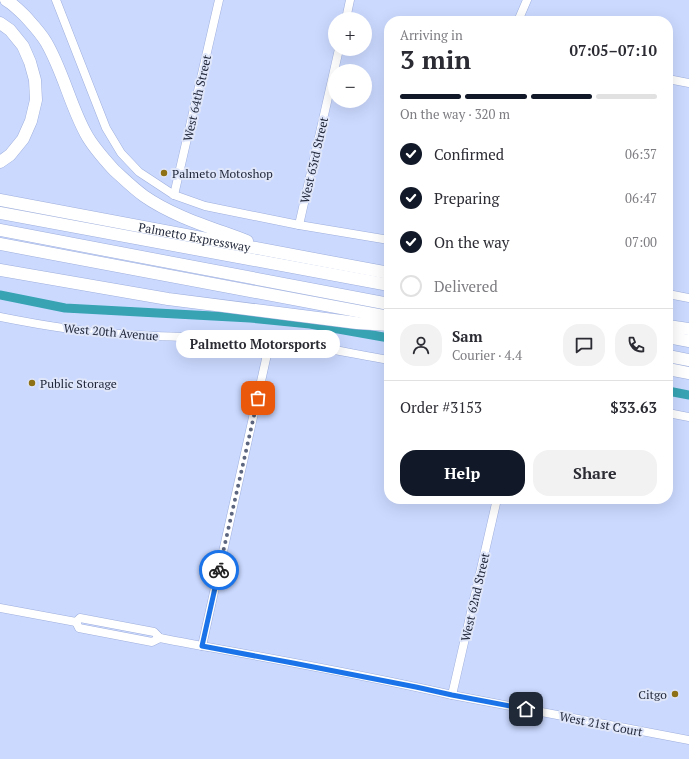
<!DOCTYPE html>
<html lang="en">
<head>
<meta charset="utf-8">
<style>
	:root { --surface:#fff; --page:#f2f2f3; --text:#2b2b33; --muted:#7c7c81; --line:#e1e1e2; --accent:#111827 }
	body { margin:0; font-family:"PT Serif",serif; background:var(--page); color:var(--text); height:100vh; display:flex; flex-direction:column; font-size:15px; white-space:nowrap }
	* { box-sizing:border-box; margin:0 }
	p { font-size:13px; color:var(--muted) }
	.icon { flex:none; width:22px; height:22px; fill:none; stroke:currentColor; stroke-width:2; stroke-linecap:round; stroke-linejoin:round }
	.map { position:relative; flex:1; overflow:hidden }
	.side { position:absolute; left:384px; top:16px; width:289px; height:488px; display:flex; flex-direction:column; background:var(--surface); border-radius:16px; box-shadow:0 4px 16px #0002 }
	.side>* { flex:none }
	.controls { position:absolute; left:328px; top:12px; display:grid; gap:8px }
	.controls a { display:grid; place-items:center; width:44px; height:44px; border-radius:50%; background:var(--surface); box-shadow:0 4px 16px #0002; font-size:20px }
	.pin { position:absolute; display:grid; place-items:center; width:34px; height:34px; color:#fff; margin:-17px; border-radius:8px; box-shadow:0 2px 6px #0006 }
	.courier { position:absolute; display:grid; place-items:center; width:40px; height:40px; margin:-20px; border:3px solid #1a73e8; border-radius:50%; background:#fff; color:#222; box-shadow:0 1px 5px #0007 }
	.bubble { position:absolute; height:28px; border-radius:14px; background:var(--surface); box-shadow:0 4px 16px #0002; font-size:13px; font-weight:800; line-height:28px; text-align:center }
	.overview em { font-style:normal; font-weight:800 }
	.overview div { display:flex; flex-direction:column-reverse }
	.overview { display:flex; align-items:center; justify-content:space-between; height:68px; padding:0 16px }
	h1 { font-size:26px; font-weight:800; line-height:30px }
	.bar { display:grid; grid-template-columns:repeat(4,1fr); gap:6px 4px; align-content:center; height:48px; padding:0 16px }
	.bar i { height:5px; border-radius:3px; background:var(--line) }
	.bar .selected { background:var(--accent) }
	.bar p { grid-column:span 4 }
	.line { display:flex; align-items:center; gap:10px; padding:0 16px; border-top:1px solid var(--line) }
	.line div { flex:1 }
	.round { display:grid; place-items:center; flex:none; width:42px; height:42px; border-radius:16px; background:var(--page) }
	ol { padding:0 16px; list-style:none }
	li { display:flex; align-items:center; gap:12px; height:44px }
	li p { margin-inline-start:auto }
	li .icon { padding:4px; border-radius:50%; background:var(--accent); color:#fff; stroke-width:4 }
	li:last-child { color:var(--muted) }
	li i { width:22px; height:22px; border:2px solid var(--line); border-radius:50% }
	.button { display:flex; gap:8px; margin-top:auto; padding:8px 16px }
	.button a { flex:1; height:46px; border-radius:16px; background:var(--accent); color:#fff; font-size:16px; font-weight:800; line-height:46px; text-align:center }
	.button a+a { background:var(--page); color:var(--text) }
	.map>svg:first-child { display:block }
</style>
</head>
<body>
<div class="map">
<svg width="689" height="759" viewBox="0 0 689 759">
	<rect width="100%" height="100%" fill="#cbd9ff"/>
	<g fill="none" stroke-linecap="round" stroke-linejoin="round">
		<g stroke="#37a3b3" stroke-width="9">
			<polyline points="0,295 65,308 250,318 310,324 389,338"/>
			<polyline points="668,391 689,395"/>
		</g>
		<g stroke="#9eafdc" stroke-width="9">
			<g id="minor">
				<polyline points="56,0 106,128 121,153 139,172 174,195 205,206 299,225 389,240"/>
				<polyline points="346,19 350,0"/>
				<polyline points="518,21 527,0"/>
				<polyline points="668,79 689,83"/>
				<polyline points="174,195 219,0"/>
				<polyline points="299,225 339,49"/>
				<polyline points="668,294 689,298"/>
				<path d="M0 317C40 325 80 332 120 334 175 338 230 337 284 342 319 346 354 354 389 360"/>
				<polyline points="668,413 689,417"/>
				<polyline points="0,608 76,622"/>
				<path d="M76 622 80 618 154 632 160 638 175 641C268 658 360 674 452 695L689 740"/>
				<polyline points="76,622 79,628 152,642 160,638"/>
				<polyline points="202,646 270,341"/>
				<polyline points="452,695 497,499"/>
			</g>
		</g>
		<g stroke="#9eafdc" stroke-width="13">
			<g id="highway">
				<path d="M6 0C13 4 19 10 25 16 32 24 40 32 46 42 63 71 70 105 86 134 93 147 104 159 114 170 124 179 133 188 144 196 174 217 213 228 247 241"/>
				<polyline points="0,23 10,30 23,46 30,62 35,80 36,100 31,121 23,139 10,155 0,162"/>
				<path id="s1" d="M0 200 389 273"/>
				<polyline points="0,213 389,285"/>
				<polyline points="0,230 389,304"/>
				<polyline points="0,244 389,317"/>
				<polyline points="0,270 168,299 357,323 389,325"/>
				<polyline points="668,326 689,329"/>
				<polyline points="668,337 689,341"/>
				<polyline points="668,356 689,360"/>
				<polyline points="668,369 689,373"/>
			</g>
		</g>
		<use href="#minor" stroke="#fff" stroke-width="8"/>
		<use href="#highway" stroke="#fff" stroke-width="12"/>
	</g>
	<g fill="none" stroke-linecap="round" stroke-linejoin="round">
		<polyline stroke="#5d667f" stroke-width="4" stroke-dasharray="0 7.2" points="219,570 258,398"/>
		<polyline stroke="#1a73e8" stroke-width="5" points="219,570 202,646 293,663 416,687 452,695 526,709"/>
	</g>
	<g fill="#8e7115" stroke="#dfe6fa" stroke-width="1.5">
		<circle cx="164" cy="173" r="4"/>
		<circle cx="32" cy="383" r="4"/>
		<circle cx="675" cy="694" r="4"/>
	</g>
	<g text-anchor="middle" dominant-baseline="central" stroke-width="4" stroke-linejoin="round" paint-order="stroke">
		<g font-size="12" fill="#22283a" stroke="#dfe6fa">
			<text transform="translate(197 98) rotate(-77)">West 64th Street</text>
			<text transform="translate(314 160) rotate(-77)">West 63rd Street</text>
			<text stroke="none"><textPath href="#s1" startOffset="198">Palmetto Expressway</textPath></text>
			<text transform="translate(111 332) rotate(5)">West 20th Avenue</text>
			<text transform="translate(475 597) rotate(-77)">West 62nd Street</text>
			<text transform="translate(601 724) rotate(11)">West 21st Court</text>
		</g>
		<g font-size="12" fill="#22283a" stroke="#dfe6fa" text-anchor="start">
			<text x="172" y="173">Palmeto Motoshop</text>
			<text x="40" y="383">Public Storage</text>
			<text x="667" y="694" text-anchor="end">Citgo</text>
		</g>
	</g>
</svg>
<div class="controls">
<a>+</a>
<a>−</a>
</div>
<div class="pin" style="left:258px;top:398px;background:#ea580c"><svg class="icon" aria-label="bag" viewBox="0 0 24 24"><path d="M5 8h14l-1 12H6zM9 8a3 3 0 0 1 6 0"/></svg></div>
<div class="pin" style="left:526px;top:709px;background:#1f2937"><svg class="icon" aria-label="home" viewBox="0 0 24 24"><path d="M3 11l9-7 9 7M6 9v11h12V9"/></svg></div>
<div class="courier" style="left:219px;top:570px"><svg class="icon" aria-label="bike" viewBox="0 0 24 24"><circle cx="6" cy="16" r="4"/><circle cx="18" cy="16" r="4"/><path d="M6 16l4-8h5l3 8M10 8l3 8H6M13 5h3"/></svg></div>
<div class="bubble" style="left:176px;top:330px;width:164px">Palmetto Motorsports</div>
<section class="side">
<div class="overview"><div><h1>3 min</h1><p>Arriving in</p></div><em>07:05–07:10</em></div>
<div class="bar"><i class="selected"></i><i class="selected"></i><i class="selected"></i><i></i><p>On the way · 320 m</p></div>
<ol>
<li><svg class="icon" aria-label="check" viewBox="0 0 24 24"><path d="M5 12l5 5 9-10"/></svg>Confirmed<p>06:37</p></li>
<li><svg class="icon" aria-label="check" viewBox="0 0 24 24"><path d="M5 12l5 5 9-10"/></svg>Preparing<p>06:47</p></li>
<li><svg class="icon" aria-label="check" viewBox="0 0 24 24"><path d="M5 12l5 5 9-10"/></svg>On the way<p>07:00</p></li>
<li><i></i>Delivered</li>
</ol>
<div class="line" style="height:72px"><a class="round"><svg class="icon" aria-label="person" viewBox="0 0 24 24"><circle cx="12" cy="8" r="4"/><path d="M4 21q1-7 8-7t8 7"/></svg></a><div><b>Sam</b><p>Courier · 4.4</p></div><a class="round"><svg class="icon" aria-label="chat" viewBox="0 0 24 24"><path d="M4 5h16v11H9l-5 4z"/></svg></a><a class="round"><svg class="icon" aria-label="phone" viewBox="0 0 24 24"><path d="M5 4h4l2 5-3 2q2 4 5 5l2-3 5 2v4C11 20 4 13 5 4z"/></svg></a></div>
<div class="line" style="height:52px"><div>Order #3153</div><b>$33.63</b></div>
<div class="button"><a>Help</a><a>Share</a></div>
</section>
</div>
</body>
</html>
